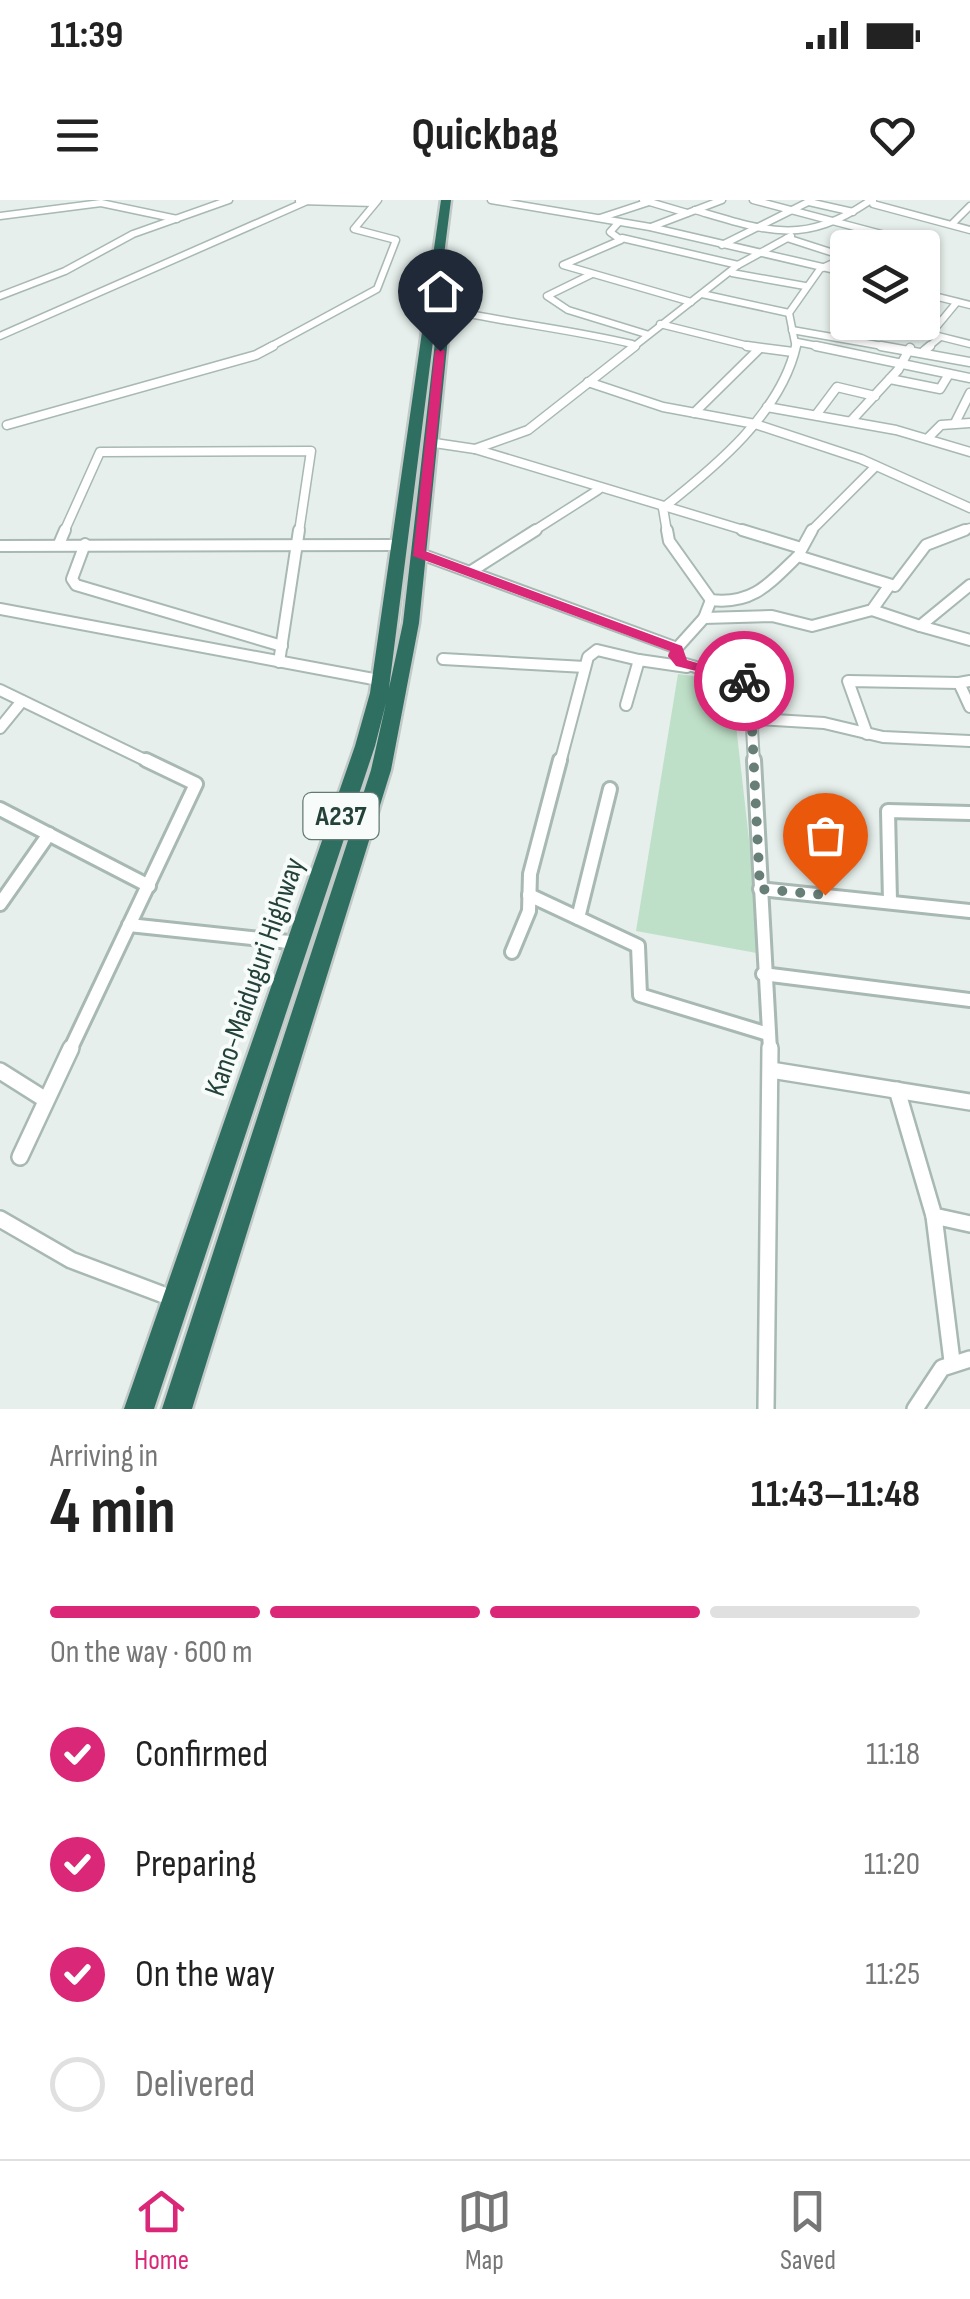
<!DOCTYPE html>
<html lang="en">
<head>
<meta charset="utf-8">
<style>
	:root { --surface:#fff; --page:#f6f6f6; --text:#222; --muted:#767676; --line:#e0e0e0; --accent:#db2777 }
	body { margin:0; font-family:"Sofia Sans Condensed",sans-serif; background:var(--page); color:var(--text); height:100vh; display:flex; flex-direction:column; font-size:38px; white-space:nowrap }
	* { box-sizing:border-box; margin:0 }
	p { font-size:32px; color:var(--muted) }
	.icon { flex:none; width:55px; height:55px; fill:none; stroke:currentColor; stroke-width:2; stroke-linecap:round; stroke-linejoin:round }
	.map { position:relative; height:1209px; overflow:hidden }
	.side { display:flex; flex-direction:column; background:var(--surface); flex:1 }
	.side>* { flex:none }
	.controls { position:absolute; left:830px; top:30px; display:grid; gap:20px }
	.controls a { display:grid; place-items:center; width:110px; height:110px; border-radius:10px; background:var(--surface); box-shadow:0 2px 8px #0004; font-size:50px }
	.pin { position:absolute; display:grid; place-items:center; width:85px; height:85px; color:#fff; margin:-102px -42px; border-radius:50% 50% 50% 0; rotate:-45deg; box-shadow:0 0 10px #0007 }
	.pin .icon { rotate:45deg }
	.courier { position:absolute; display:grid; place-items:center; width:100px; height:100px; margin:-50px; border:8px solid #db2777; border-radius:50%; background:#fff; color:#222; box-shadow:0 2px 12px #0007 }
	.overview em { font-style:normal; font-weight:700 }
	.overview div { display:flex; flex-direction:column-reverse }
	.overview { display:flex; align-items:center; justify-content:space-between; height:170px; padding:0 50px }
	h1 { font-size:65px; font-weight:700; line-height:75px }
	.bar { display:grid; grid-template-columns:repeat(4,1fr); gap:15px 10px; align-content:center; height:120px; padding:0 50px }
	.bar i { height:12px; border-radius:8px; background:var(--line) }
	.bar .selected { background:var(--accent) }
	.bar p { grid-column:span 4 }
	ol { padding:0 50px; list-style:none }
	li { display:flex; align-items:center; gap:30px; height:110px }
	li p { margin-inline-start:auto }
	li .icon { padding:10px; border-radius:50%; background:var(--accent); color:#fff; stroke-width:4 }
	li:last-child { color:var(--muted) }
	li i { width:55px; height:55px; border:5px solid var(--line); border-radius:50% }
	.status { display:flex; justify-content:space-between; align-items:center; height:70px; padding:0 50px; background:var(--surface); direction:ltr }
	.status svg { height:28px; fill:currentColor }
	header { display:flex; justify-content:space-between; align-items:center; height:130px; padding:0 50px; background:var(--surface); font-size:45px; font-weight:700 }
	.tabs { display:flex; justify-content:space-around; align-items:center; height:140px; border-top:2px solid var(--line); background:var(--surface); font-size:28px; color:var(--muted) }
	.tabs a { display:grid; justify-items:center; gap:5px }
	.tabs .selected { color:var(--accent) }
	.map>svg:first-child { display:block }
</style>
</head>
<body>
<div class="status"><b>11:39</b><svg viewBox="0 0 49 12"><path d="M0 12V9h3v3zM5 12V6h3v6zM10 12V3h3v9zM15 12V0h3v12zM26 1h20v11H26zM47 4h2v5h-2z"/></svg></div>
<header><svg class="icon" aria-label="menu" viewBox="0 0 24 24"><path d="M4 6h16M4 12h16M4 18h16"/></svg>Quickbag<svg class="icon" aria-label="heart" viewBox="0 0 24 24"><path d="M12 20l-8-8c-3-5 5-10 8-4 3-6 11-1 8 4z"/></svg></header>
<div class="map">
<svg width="970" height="1209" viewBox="0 0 970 1209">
	<rect width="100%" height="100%" fill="#e6efeb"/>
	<polygon fill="#bfe0c8" points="678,474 731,481 762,754 636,731"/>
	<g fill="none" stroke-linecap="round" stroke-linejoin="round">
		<g stroke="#a8b8b2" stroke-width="9">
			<g id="street-far4">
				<polyline points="491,0 650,27 848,73"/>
				<polyline points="643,0 687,13"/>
				<polyline points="753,0 889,36"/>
				<polyline points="873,0 873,4 970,30"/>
				<polyline points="299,1 375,3"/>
				<polyline points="809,2 853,12"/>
				<path d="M695 10C766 31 802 46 868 2"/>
				<polyline points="0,16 101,3 177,19"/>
				<polyline points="600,18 649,2"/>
				<polyline points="619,22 610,32 621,40 563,65 691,102"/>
				<polyline points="952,24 970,6"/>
				<polyline points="651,27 722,0"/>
				<polyline points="622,38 738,65"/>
				<polyline points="787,38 846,57 820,69 789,113 796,148"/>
				<polyline points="722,45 812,0"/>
				<polyline points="732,73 805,86"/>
				<polyline points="592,74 547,96 568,110 646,134"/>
				<polyline points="922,93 970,105"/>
				<polyline points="702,94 789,113"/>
				<polyline points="0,96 65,71 133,34 229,0"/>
				<path d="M445 109C508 123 569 129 632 144"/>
				<polyline points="660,124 757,148"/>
				<polyline points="792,130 894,148"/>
				<polyline points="0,136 305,2"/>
				<polyline points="938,136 970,144"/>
				<polyline points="797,142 828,148"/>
				<polyline points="268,148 377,89 396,40 354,29 378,0"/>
				<polyline points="632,148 738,65 791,36"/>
				<polyline points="927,148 939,138 933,131 957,102"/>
			</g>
		</g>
		<g stroke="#a8b8b2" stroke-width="11">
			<g id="street-far3">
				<polyline points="747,146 793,152"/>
				<polyline points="816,146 970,178"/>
				<polyline points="881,146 970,162"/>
				<polyline points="924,151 930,146"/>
				<polyline points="890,179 940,189 949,174"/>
				<polyline points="588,182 663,207 755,224 861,259 970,308"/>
				<polyline points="767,207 896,230 970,252"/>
				<polyline points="694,213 759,149"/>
				<polyline points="816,215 837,187 875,196"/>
				<polyline points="851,221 898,170 910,148"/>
				<polyline points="956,221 970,193"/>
				<polyline points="7,225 256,155 273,146"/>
				<polyline points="928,238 941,225 970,223"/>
				<polyline points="428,242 475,249 750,332"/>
				<polyline points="475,249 528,230 635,146"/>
				<polyline points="663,308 667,332"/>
				<path d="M663 308C715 267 781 213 796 146"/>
				<polyline points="64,332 100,252 311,251 299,332"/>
				<polyline points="532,332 598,290"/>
				<polyline points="810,332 876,266"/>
				<polyline points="958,332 970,328"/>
			</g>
		</g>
		<g stroke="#a8b8b2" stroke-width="14">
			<g id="street-far2">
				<path d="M667 330 669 341 711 400C753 405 770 383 798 356L895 386 926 345 965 330"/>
				<polyline points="742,330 801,348"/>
				<polyline points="59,344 65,330"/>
				<polyline points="85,344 72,379 76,385 282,446"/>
				<polyline points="0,346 399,345"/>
				<polyline points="800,352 812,330"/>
				<polyline points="418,353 677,448 704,418 711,400"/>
				<polyline points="473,370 536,330"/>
				<polyline points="0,409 384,481"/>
				<polyline points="872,410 920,426 970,385"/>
				<polyline points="704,418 772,416 812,426 872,410 889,386"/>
				<polyline points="920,426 970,440"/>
				<polyline points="677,448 675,456 682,463 743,481 757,519 752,528 754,563"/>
				<polyline points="443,459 585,467"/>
				<polyline points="279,462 299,330"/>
				<polyline points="970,481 959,483 970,507"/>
				<polyline points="0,490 151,563"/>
				<polyline points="626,505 639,460 687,467"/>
				<polyline points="757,519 824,523 883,537 970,541"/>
				<polyline points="0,528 22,501"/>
				<polyline points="867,534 848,481 959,483"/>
				<polyline points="560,563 588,457 597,450 639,460"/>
			</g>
		</g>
		<g stroke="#a8b8b2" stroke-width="18">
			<g id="street-far1">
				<polyline points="754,560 770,850"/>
				<polyline points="0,609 149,686"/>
				<polyline points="760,689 970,711"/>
				<polyline points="529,695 638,746 640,795 768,834"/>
				<polyline points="890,701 888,611 970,613"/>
				<polyline points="0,704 49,634"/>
				<polyline points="578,718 610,589"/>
				<polyline points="129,725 298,743"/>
				<polyline points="512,752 529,711 530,674 560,560"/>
				<polyline points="763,774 970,800"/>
				<polyline points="70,850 196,584 146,560"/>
			</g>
		</g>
		<g stroke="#a8b8b2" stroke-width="20">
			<g id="street">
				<polyline points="771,870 970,902"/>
				<polyline points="0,871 46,900"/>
				<polyline points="897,890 934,1016 970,1024"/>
				<polyline points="20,957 71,848"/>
				<polyline points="934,1016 952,1161"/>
				<polyline points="0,1019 71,1060 177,1100"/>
				<polyline points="766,1209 770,848"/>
				<polyline points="915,1209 942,1168 970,1159"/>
			</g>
		</g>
		<g stroke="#c2cac8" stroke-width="5">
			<polygon id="highway" points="441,0 451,0 389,488 403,423 440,98 446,95 452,98 419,423 391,570 192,1209 162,1209 371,570 386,503 375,546 154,1209 124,1209 355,546 370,493"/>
		</g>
		<use href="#street-far4" stroke="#fff" stroke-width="6"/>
		<use href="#street-far3" stroke="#fff" stroke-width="8"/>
		<use href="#street-far2" stroke="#fff" stroke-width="10"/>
		<use href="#street-far1" stroke="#fff" stroke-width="12"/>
		<use href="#street" stroke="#fff" stroke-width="15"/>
		<use href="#highway" fill="#2f6f62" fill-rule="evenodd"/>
	</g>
	<polygon fill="#db2777" points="440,148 445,151 425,351 682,446 687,460 749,478 749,484 676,466 668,456 670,451 413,356 435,151"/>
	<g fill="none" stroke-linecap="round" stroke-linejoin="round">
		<polyline stroke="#687f78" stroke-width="10" stroke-dasharray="0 18" points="744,481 757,518 752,528 760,689 825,695"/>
	</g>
	<g text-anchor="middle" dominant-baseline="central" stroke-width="8" stroke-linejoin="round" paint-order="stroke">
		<rect fill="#f7fbf9" stroke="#637a73" stroke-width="2.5" x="303.5" y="593" width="75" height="46" rx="8"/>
		<g font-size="28" font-weight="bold" fill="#24423a">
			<text x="341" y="616">A237</text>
		</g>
		<g font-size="30" fill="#24423a" stroke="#f7fbf9">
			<text transform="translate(255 777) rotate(-71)">Kano-Maiduguri Highway</text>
		</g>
	</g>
</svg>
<div class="controls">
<a><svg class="icon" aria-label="layers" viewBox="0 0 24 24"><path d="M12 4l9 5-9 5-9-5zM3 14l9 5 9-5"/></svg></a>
</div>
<div class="pin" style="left:825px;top:695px;background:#ea580c"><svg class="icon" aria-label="bag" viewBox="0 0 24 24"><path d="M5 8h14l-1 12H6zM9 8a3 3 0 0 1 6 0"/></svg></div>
<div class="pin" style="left:440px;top:151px;background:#1f2937"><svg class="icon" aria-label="home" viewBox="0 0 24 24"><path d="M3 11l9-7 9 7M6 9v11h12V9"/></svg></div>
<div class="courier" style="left:744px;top:481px"><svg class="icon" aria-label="bike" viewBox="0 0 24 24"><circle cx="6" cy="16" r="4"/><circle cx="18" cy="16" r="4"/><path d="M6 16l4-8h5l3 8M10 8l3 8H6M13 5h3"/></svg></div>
</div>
<section class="side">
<div class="overview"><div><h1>4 min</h1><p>Arriving in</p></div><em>11:43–11:48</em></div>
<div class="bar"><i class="selected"></i><i class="selected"></i><i class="selected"></i><i></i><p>On the way · 600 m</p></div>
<ol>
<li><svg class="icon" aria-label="check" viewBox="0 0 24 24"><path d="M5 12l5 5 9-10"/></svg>Confirmed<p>11:18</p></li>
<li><svg class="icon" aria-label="check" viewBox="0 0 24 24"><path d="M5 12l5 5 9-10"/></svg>Preparing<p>11:20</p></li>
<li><svg class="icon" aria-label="check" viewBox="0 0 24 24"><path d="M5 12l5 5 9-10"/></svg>On the way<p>11:25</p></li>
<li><i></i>Delivered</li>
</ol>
</section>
<nav class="tabs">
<a class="selected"><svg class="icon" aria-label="home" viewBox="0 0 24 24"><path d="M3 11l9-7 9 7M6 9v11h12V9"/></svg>Home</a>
<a><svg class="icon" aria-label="map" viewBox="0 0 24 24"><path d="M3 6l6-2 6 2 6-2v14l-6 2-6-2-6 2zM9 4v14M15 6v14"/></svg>Map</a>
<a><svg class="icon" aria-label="saved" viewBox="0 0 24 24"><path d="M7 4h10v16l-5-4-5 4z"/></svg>Saved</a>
</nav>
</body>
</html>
